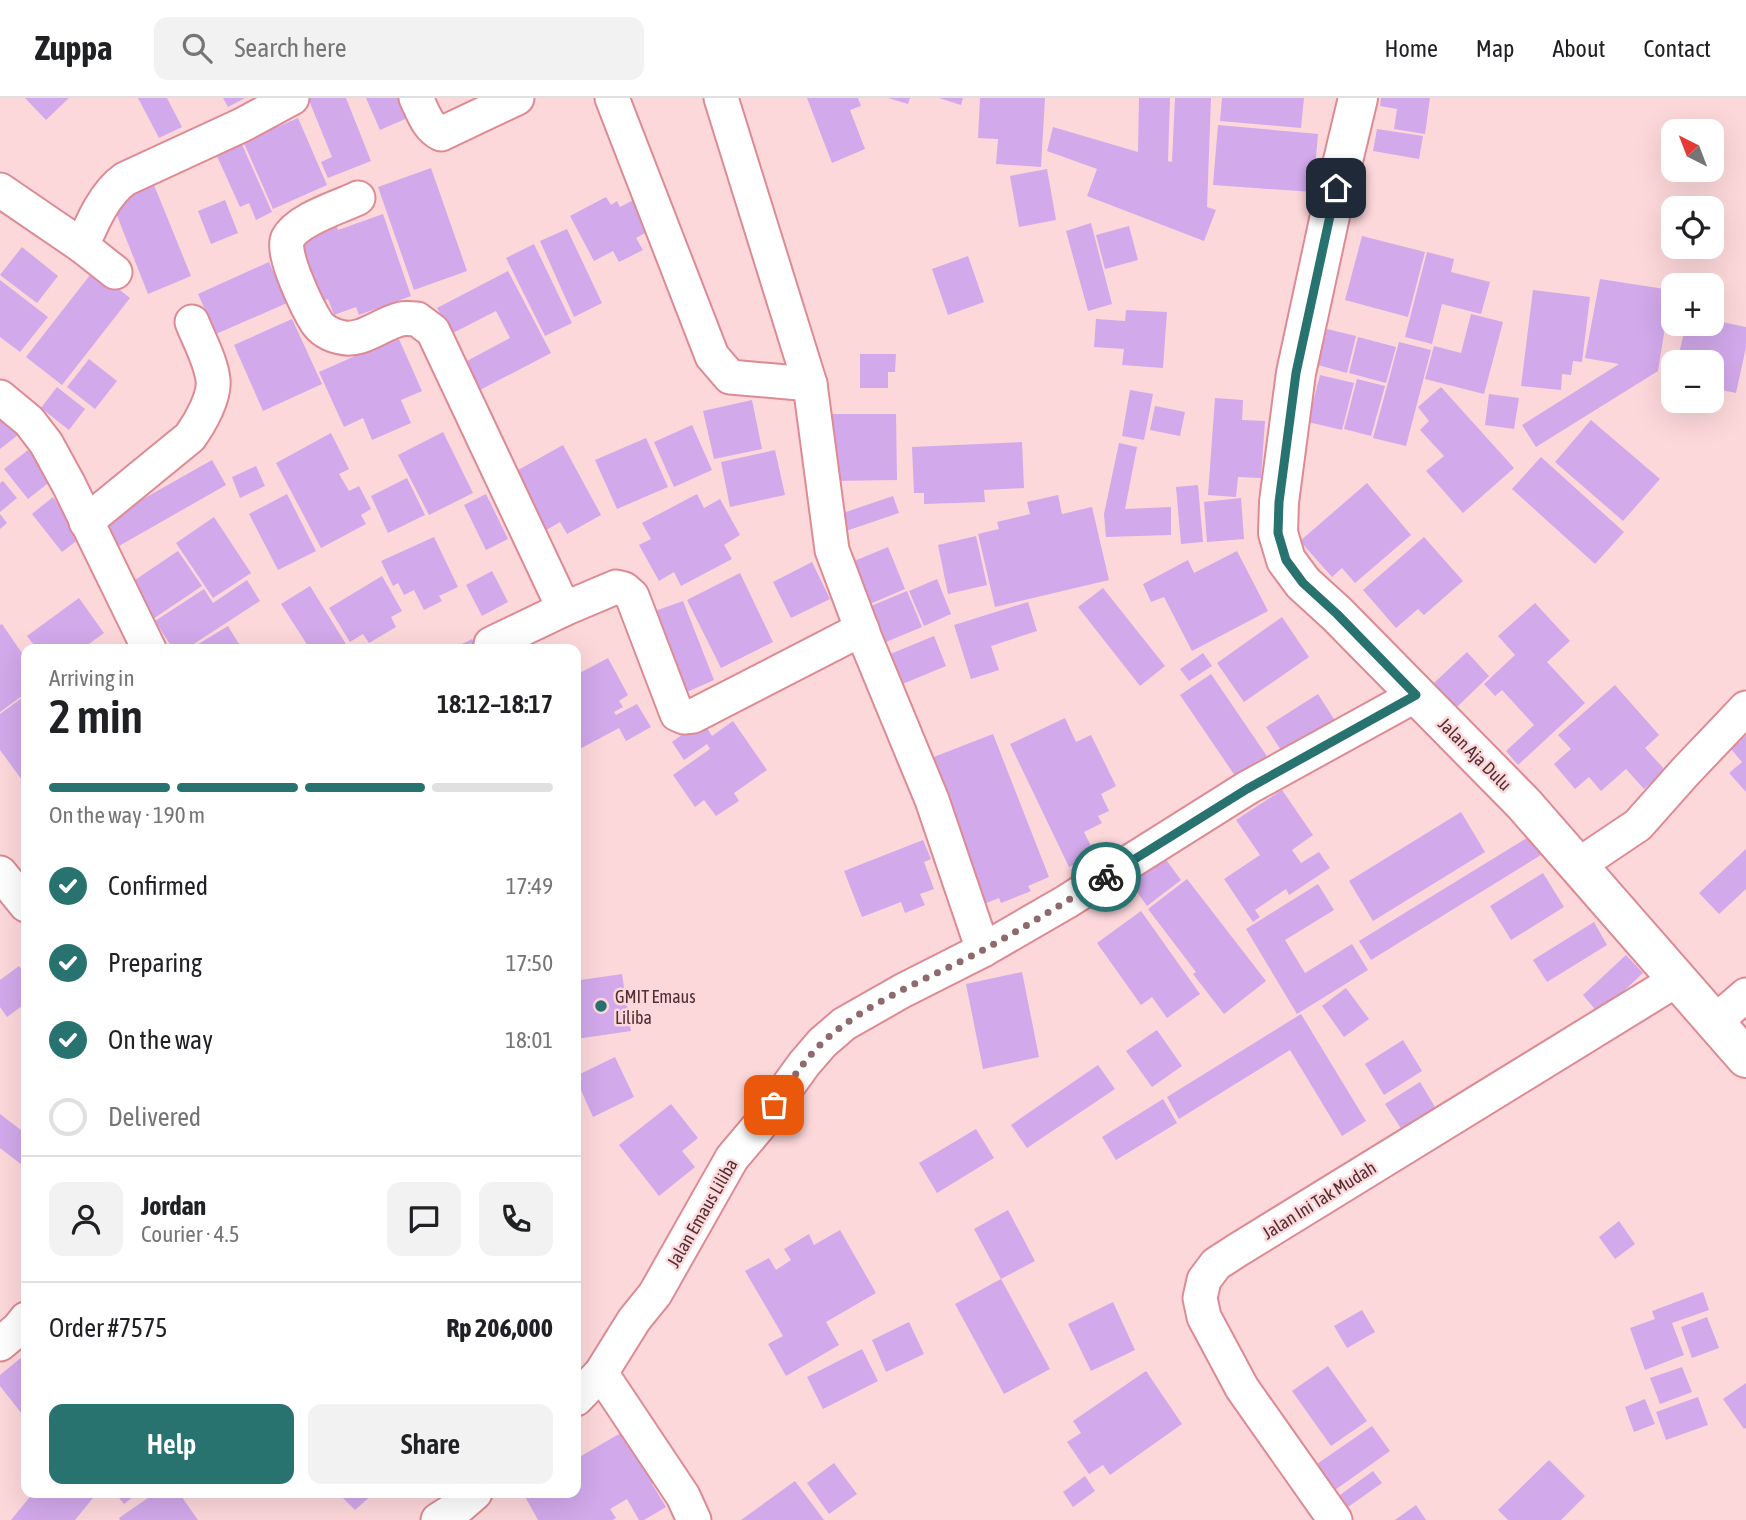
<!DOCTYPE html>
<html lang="en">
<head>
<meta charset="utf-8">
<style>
	:root { --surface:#fff; --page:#f2f2f2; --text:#202124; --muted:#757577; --line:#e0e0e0; --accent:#287270 }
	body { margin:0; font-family:"Asap Condensed",sans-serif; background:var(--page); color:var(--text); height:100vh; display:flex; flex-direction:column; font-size:26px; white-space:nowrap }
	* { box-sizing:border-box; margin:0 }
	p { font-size:23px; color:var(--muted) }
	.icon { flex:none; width:38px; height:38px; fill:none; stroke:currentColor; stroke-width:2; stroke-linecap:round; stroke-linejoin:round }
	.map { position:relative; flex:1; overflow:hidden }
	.side { position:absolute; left:21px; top:546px; width:560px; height:854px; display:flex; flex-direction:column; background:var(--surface); border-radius:14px; box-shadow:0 7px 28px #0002 }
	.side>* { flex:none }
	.needle { width:46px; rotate:318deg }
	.fabs { position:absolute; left:1661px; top:21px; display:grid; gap:14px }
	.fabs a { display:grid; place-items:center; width:63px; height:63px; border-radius:14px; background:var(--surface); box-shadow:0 7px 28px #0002; font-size:35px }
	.pin { position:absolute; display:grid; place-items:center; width:60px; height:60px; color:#fff; margin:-30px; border-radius:14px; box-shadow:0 4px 10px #0006 }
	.courier { position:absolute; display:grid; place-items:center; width:70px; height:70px; margin:-35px; border:5px solid #287270; border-radius:50%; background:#fff; color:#222; box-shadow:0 2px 9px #0007 }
	.overview em { font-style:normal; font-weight:600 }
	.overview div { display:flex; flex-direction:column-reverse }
	.overview { display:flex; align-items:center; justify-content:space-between; height:119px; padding:0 28px }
	h1 { font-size:46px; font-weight:600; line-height:52px }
	.bar { display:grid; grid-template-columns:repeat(4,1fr); gap:10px 7px; align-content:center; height:84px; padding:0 28px }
	.bar i { height:9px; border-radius:5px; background:var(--line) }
	.bar .selected { background:var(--accent) }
	.bar p { grid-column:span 4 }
	.line { display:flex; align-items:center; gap:18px; padding:0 28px; border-top:2px solid var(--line) }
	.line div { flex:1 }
	.round { display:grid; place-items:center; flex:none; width:74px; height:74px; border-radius:14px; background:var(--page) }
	ol { padding:0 28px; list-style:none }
	li { display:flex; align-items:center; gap:21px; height:77px }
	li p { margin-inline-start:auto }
	li .icon { padding:7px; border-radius:50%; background:var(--accent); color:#fff; stroke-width:4 }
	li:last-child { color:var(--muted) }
	li i { width:38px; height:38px; border:4px solid var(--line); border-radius:50% }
	.action { display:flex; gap:14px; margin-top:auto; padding:14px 28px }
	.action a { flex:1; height:80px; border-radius:14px; background:var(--accent); color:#fff; font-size:28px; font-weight:600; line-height:80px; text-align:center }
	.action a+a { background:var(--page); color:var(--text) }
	header { display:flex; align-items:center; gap:42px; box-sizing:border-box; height:98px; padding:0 35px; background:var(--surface); border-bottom:2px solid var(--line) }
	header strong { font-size:33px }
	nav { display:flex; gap:38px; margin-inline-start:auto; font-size:24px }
	.search { width:490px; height:63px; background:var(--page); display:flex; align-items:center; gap:18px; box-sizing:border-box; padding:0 24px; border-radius:14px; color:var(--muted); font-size:26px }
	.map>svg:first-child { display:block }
</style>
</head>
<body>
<header>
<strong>Zuppa</strong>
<div class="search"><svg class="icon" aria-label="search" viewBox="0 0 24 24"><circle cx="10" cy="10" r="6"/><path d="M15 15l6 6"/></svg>Search here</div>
<nav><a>Home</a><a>Map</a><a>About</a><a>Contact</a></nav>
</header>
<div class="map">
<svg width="1746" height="1422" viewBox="0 0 1746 1422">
	<rect width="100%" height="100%" fill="#fdd8db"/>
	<g fill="#d2a9eb">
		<polygon points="25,0 69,0 46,22"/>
		<polygon points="138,0 167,0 182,29 159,40"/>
		<polygon points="223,0 245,0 228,9"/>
		<polygon points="308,0 346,0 371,63 328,80 321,64 332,59"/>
		<polygon points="366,0 404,0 412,18 380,32"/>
		<polygon points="807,0 858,0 861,8 850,12 865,51 832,65"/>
		<polygon points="888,0 910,0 908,6"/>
		<polygon points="939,0 963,0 961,7"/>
		<polygon points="980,0 1045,0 1041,69 996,66 998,41 978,40"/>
		<polygon points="1139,0 1170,0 1168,63 1172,64 1175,0 1211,0 1207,109 1216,112 1204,143 1087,98 1097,71 1047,53 1053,29 1138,54"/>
		<polygon points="1222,0 1304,0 1301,30 1220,23"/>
		<polygon points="1381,0 1430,0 1425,36 1394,31 1397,11 1380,8"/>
		<polygon points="298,20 327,87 273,111 243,43"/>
		<polygon points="1218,27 1318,36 1313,94 1213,87"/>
		<polygon points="1377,31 1423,38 1419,61 1373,53"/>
		<polygon points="236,33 272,114 256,122 249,105 240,109 211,45"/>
		<polygon points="431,70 467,173 414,192 378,89"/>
		<polygon points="1047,71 1056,122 1019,129 1010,78"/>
		<polygon points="154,87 191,178 148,196 112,105"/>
		<polygon points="641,98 651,115 640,121 647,134 636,140 643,152 619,164 613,153 594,163 570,118 606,99 611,107 617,103 620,109"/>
		<polygon points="225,102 238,135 211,146 198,113"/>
		<polygon points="383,116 411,198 359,217 356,209 334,217 328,201 312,207 289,141 335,125 338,132"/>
		<polygon points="1091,125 1112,206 1088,213 1066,133"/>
		<polygon points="1129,128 1138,162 1105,171 1096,137"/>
		<polygon points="567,131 602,205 574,219 540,143"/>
		<polygon points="1362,138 1425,154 1408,219 1345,202"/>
		<polygon points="534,146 572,225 545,238 506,160"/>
		<polygon points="22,149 58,178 37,205 0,177"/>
		<polygon points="1427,154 1454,161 1451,174 1490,184 1481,216 1442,206 1432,246 1405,239"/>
		<polygon points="968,158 984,204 948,217 932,171"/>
		<polygon points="269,164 287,205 216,236 198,196"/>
		<polygon points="94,172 130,200 62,287 26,259"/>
		<polygon points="508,173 551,255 480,292 465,264 510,240 496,213 451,236 437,210"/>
		<polygon points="1600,181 1671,192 1658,273 1536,349 1522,327 1619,266 1585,260"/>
		<polygon points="0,182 48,219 20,254 0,239"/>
		<polygon points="1533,192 1590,199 1582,264 1573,263 1571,277 1562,276 1561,292 1521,288"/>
		<polygon points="1126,212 1167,214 1163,270 1122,267 1124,251 1094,249 1096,221 1125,223"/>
		<polygon points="1471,216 1503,224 1484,296 1425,281 1434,248 1461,255"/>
		<polygon points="292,221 322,286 263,313 234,247"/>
		<polygon points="1712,222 1746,229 1746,249 1736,295 1712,290 1712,264 1677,264 1686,226 1712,226"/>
		<polygon points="1327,231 1356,238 1347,275 1318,267"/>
		<polygon points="398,239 422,293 401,302 411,325 372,342 363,320 344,329 319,274"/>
		<polygon points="1358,239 1396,249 1386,285 1349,275"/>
		<polygon points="1399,244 1431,252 1406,348 1373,340"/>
		<polygon points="860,256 896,256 895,274 888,274 888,290 860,290"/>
		<polygon points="89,261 117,283 95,311 67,289"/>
		<polygon points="1320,277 1354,285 1342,332 1308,324"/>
		<polygon points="1357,281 1385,288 1371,338 1344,331"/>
		<polygon points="57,289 85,311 69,332 41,310"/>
		<polygon points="1441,289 1514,370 1463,415 1426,373 1444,358 1420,332 1429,323 1418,309"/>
		<polygon points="1130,292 1153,296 1144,342 1122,338"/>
		<polygon points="1489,296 1519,300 1514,331 1485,327"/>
		<polygon points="1215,300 1243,302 1242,322 1265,323 1261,380 1238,379 1236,399 1208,397"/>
		<polygon points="752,302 762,351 714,361 703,313"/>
		<polygon points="1155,308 1185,314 1180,338 1150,332"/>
		<polygon points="0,314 18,337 0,351"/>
		<polygon points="832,316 896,316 897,382 832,383"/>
		<polygon points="1591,322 1660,381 1623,423 1555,364"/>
		<polygon points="692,327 712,372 674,389 654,344"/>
		<polygon points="443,334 473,395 429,417 398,357"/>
		<polygon points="331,335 349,371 339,376 349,393 359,388 371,411 361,417 366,426 321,450 276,365"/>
		<polygon points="646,340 668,389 617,411 595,362"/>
		<polygon points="1022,344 1024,390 984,392 985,404 924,406 924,395 914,395 912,349"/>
		<polygon points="1119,345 1137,349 1125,411 1171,409 1171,437 1106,439 1104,416"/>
		<polygon points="563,347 601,417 567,436 560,424 543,434 511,376"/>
		<polygon points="28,352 52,382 28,401 4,371"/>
		<polygon points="775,352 785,397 730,409 721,364"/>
		<polygon points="1541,359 1624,434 1595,466 1512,391"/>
		<polygon points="212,362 226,387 112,452 97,427"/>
		<polygon points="256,368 265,388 240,400 232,379"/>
		<polygon points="407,380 425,417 388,435 371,398"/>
		<polygon points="3,383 17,400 0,414 0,385"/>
		<polygon points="1367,385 1411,437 1355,485 1342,470 1332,479 1300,443"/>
		<polygon points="1198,387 1203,444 1181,446 1176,389"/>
		<polygon points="287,396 316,453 278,472 249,416"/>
		<polygon points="486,396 508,441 486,452 464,407"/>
		<polygon points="697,396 704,410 720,401 740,437 724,447 732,461 681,488 674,474 659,483 639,447 651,441 642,425"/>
		<polygon points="1058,397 1062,416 1092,409 1109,482 995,509 978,436 999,431 997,424 1030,416 1027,404"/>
		<polygon points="893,398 899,415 843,434 837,417"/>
		<polygon points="53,399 83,438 62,454 32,416"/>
		<polygon points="1241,400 1244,441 1207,444 1204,404"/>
		<polygon points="0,416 7,425 0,431"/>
		<polygon points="214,419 251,475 213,500 176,445"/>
		<polygon points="976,438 987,487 948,496 938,447"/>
		<polygon points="434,439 458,489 439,498 442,503 424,512 414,492 404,497 398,485 393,488 381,463"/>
		<polygon points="1424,439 1463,483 1424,517 1418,511 1396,530 1363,492"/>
		<polygon points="888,449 905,491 870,506 852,464"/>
		<polygon points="178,453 202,488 153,521 129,486"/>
		<polygon points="1237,453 1268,513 1192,553 1164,499 1151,504 1143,486 1188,462 1194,475"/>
		<polygon points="812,464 830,501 791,520 773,484"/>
		<polygon points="492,473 508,504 482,518 466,487"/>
		<polygon points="740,475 773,544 721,570 687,502"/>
		<polygon points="382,478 402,513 391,519 396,529 369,545 363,536 350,544 329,510"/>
		<polygon points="937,481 951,516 924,528 909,493"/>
		<polygon points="247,482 260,503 186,551 173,551 155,523 204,491 213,505"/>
		<polygon points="310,488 349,551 302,551 308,548 281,506"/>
		<polygon points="1103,490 1165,568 1140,588 1078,509"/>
		<polygon points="907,493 922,529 886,544 871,508"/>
		<polygon points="79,500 104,535 82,551 37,551 27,538"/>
		<polygon points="683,503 714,582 687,594 655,513"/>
		<polygon points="1028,504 1037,533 991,548 999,572 971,581 954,527"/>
		<polygon points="1535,505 1570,543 1547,564 1585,605 1518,667 1506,653 1534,627 1502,592 1495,598 1484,586 1515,557 1498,538"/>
		<polygon points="1282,519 1309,559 1244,604 1217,565"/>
		<polygon points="2,526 26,561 26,595 0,614 0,527"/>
		<polygon points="228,528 242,551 190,551"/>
		<polygon points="934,538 946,568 900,587 888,557"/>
		<polygon points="472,541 477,551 452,551"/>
		<polygon points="1467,554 1489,578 1457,609 1434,585"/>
		<polygon points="1203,555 1212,568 1189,583 1180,571"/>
		<polygon points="608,560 628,597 619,603 623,609 614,614 616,617 637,606 651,629 626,643 619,630 576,653 576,577"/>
		<polygon points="1211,576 1273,667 1242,688 1180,597"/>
		<polygon points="1615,587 1659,637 1645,650 1665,672 1644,691 1626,671 1601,693 1589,679 1575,691 1554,666 1571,651 1558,637"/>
		<polygon points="1318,596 1339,629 1288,663 1266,629"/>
		<polygon points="26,597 26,679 22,682 0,652 0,616"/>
		<polygon points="1065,620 1076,644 1091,637 1116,688 1101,696 1109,713 1098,718 1102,725 1084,734 1095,756 1069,769 1010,646"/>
		<polygon points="702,622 712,638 733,623 767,672 734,695 739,703 716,718 704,702 695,709 673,677 710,651 707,646 684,662 672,644"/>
		<polygon points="993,636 1049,779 1028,788 1031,793 1001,805 999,800 984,806 926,662"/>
		<polygon points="1746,637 1746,694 1729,675 1742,664 1731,651"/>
		<polygon points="1282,692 1313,737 1292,752 1301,765 1319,754 1330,770 1289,797 1286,791 1255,812 1260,819 1253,824 1224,781 1260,757 1236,722"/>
		<polygon points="1461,714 1485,754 1373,823 1349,783"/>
		<polygon points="1530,738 1541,757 1371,862 1359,843"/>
		<polygon points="923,742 931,761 924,764 934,791 920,796 925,807 905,815 901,804 862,819 844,773"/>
		<polygon points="1746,751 1746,791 1719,816 1699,795"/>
		<polygon points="1164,759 1181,782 1147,808 1130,784"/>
		<polygon points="1543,775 1564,809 1511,842 1490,808"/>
		<polygon points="1187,781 1266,883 1224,916 1193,876 1196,874 1148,811"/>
		<polygon points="1318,786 1334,812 1285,842 1305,875 1352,846 1368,872 1297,916 1246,831"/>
		<polygon points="1141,813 1200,896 1167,920 1152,899 1141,907 1097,845"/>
		<polygon points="1594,824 1607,847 1547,884 1533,862"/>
		<polygon points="1626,857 1643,875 1599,916 1583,897"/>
		<polygon points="576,858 577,858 581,882 622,876 631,933 576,941"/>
		<polygon points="19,868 26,877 26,905 7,919 0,909 0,882"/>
		<polygon points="1022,874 1039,959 983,971 966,886"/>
		<polygon points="1346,890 1369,921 1344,939 1322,908"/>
		<polygon points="1301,916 1366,1023 1342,1038 1290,952 1179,1021 1167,999"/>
		<polygon points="1157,932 1182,968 1152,989 1126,953"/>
		<polygon points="1403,942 1422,973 1384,997 1365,966"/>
		<polygon points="615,959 634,999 593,1019 576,981 576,978"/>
		<polygon points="1098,967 1115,991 1027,1050 1011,1027"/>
		<polygon points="1420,984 1438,1014 1404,1035 1385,1006"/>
		<polygon points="1163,1001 1177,1025 1116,1062 1102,1039"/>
		<polygon points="671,1006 698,1040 682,1053 695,1069 659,1098 619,1047"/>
		<polygon points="0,1016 26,1036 26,1070 0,1050"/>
		<polygon points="976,1031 994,1060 937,1095 919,1065"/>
		<polygon points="1008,1112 1035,1163 1001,1181 974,1131"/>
		<polygon points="1619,1123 1635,1146 1615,1161 1599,1139"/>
		<polygon points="840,1132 876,1195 826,1224 839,1247 786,1278 768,1246 783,1238 745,1173 769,1160 776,1172 791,1162 784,1151 809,1136 814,1147"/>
		<polygon points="1001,1181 1050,1271 1004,1296 955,1206"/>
		<polygon points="1703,1194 1709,1212 1672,1225 1684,1257 1645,1272 1630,1230 1655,1221 1652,1213"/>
		<polygon points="1113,1204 1135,1252 1091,1273 1068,1226"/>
		<polygon points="1362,1212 1375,1234 1347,1250 1334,1228"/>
		<polygon points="1707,1219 1719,1250 1692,1260 1681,1229"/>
		<polygon points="909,1224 924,1256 886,1274 872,1242"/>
		<polygon points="862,1251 878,1283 823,1311 807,1279"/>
		<polygon points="22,1259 26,1265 26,1321 0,1288 0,1277"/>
		<polygon points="1328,1268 1367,1323 1331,1348 1292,1293"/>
		<polygon points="1682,1269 1692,1294 1660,1306 1650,1280"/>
		<polygon points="1146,1273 1182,1326 1110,1377 1103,1367 1089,1376 1067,1344 1081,1335 1073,1323"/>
		<polygon points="1746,1285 1746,1330 1744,1331 1723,1301"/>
		<polygon points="1698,1299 1708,1327 1666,1342 1656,1314"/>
		<polygon points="1645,1301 1655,1326 1634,1334 1625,1309"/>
		<polygon points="1372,1328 1390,1353 1335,1392 1317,1366"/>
		<polygon points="631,1329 660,1382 652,1386 666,1409 644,1422 639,1422 627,1401 610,1411 616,1420 613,1422 538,1422 523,1395 576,1395 576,1361"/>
		<polygon points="1549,1362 1585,1398 1561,1422 1508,1422 1498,1412"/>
		<polygon points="834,1365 857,1396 829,1416 807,1385"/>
		<polygon points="1373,1373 1382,1385 1348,1409 1340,1397"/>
		<polygon points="1085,1378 1095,1393 1073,1409 1063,1394"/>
		<polygon points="795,1383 824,1422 741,1422"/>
		<polygon points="33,1395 97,1395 75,1422 11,1422"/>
		<polygon points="115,1395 138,1395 124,1406"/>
		<polygon points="155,1395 179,1395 198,1422 120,1422 119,1420"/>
		<polygon points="338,1395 374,1395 355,1412"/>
		<polygon points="1416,1407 1426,1422 1395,1422"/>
	</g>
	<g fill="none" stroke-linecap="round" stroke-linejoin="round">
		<g stroke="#dd8a93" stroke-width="37">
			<g id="minor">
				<path d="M416 0C423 14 427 29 441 36L517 0"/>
				<polyline points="612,0 712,258 730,279 810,286"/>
				<polyline points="721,0 810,286 832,452 865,540 932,702 983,852"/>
				<path d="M0 92 82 148C92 125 104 96 125 81L242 27 292 0"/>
				<path d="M358 100C340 109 298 121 288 140 280 154 308 211 317 225 322 232 331 237 340 239 361 245 380 226 401 221 406 220 412 221 417 221L433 233 564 511 616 489 624 491 632 498 677 616 684 619 693 618 862 531"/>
				<polyline points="82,148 115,174"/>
				<polyline points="0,299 29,323 46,345 69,387 149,551"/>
				<path d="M86 424 190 339C200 325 215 299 213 282 211 263 199 242 192 224"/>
				<polyline points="491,546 564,511"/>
				<polyline points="1577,768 1638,727 1685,674 1746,610"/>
				<polyline points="0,775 26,807"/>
				<polyline points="1716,923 1746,897"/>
				<polyline points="0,1246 18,1231 26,1221"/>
				<polyline points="601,1275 683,1398 694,1422"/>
				<polyline points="576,1301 601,1275 634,1222 655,1196 732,1060 759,1028 804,966 822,945 844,926 902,893 983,852 1066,804 1247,690 1416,597"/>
				<polyline points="438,1422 460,1408 475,1395"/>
				<polyline points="1335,1422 1242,1290 1204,1219 1200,1200 1204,1182 1216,1166 1236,1153 1678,881"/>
			</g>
		</g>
		<g stroke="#dd8a93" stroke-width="42">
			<polyline id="tertiary" points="1358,0 1331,113 1296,275 1279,404 1278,435 1286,462 1303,485 1337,516 1524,706 1746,960"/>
		</g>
		<use href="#minor" stroke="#fff" stroke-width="33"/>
		<use href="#tertiary" stroke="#fff" stroke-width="38"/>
	</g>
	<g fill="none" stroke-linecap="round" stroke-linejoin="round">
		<path stroke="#8d6a6d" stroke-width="7" stroke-dasharray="0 12.6" d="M774 1007C789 986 804 962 823 944 866 904 930 880 981 853 1024 830 1065 804 1106 779"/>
		<polyline stroke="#287270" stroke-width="9" points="1106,779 1247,691 1416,597 1337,516 1303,485 1286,462 1278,435 1279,404 1296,275 1336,90"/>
	</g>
	<circle fill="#287270" stroke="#fdd8db" stroke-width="2.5" cx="601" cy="908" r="7"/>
	<g text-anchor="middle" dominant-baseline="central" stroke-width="5" stroke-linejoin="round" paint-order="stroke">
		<g font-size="18" fill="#512e32" stroke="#fdd8db">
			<text transform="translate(1475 656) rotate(45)">Jalan Aja Dulu</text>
			<text transform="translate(1319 1102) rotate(-32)">Jalan Ini Tak Mudah</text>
			<text transform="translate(702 1115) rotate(-60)">Jalan Emaus Liliba</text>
		</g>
		<g font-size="18" fill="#512e32" stroke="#fdd8db" text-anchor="start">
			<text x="615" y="898">GMIT Emaus<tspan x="615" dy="21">Liliba</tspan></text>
		</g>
	</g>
</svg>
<div class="fabs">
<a><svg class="needle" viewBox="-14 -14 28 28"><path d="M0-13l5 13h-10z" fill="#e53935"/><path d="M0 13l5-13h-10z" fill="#757577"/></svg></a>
<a><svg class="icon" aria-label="locate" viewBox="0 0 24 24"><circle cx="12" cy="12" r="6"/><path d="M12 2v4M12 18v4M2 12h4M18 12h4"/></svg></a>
<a>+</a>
<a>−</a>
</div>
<div class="pin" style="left:774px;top:1007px;background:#ea580c"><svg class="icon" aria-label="bag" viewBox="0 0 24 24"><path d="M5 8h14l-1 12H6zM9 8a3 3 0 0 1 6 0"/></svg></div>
<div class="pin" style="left:1336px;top:90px;background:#1f2937"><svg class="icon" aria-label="home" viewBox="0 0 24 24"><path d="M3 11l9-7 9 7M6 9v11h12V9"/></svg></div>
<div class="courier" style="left:1106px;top:779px"><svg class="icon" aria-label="bike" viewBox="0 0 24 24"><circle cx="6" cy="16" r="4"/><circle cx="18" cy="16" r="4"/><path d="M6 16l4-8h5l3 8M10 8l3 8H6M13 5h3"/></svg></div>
<section class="side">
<div class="overview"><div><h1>2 min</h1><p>Arriving in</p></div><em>18:12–18:17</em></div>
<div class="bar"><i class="selected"></i><i class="selected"></i><i class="selected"></i><i></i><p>On the way · 190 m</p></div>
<ol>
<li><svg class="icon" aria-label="check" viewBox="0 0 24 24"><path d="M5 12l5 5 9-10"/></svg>Confirmed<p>17:49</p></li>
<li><svg class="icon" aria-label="check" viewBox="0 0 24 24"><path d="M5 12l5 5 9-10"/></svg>Preparing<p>17:50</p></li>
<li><svg class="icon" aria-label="check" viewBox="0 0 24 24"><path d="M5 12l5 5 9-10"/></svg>On the way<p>18:01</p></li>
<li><i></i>Delivered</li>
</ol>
<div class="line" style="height:126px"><a class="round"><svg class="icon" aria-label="person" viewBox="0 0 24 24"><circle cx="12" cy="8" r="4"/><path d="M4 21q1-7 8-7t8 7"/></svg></a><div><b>Jordan</b><p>Courier · 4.5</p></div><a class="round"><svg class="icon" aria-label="chat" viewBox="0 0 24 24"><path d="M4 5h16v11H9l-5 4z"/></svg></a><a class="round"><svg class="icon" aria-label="phone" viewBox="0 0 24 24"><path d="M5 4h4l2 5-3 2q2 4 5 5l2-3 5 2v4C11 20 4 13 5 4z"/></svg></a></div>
<div class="line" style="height:91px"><div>Order #7575</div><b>Rp 206,000</b></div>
<div class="action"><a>Help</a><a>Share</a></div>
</section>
</div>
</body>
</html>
